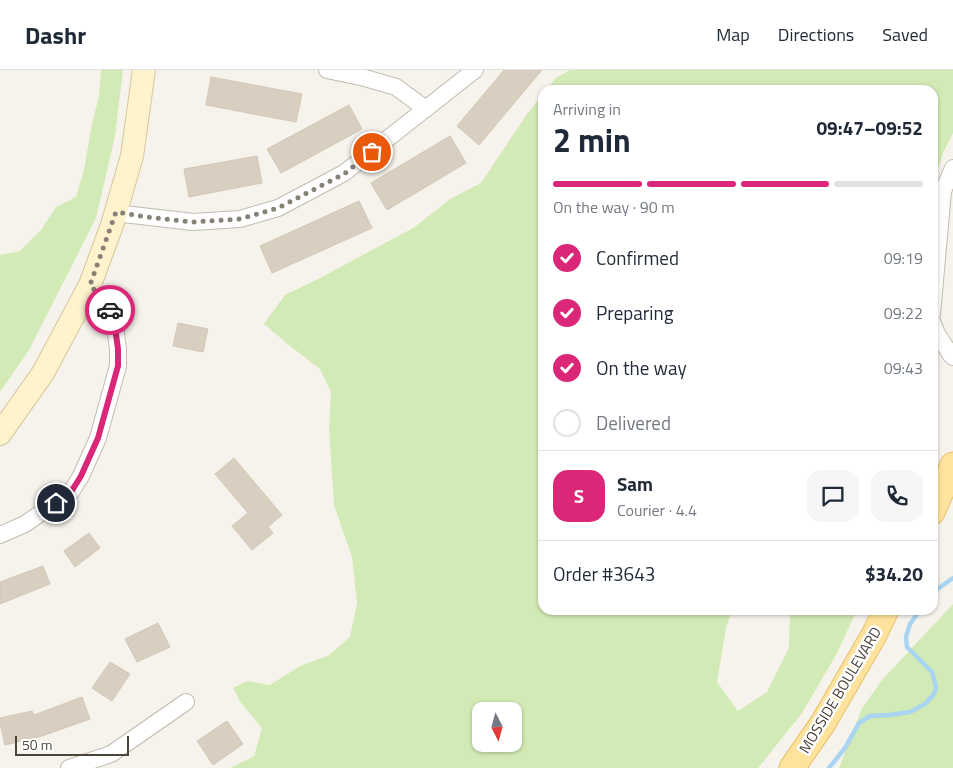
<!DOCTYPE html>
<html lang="en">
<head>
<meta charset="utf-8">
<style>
	:root { --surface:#fff; --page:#f6f6f7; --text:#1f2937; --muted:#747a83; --line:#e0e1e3; --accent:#db2777 }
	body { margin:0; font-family:"Titillium Web",sans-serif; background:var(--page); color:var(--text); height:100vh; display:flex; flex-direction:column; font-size:19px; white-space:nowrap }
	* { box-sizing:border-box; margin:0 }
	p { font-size:16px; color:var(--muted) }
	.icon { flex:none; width:28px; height:28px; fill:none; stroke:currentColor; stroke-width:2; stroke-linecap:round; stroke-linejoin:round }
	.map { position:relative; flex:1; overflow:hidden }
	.drawer { position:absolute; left:538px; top:15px; width:400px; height:530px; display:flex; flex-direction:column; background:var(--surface); border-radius:15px; box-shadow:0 1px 4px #0004 }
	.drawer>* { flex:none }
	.needle { width:32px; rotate:174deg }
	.controls { position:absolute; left:472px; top:632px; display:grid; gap:10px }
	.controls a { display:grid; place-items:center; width:50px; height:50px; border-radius:10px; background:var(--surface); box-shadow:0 1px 4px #0004; font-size:25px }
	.scale { position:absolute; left:15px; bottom:12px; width:114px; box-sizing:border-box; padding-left:5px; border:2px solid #4b4439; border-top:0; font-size:14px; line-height:18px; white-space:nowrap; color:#4b4439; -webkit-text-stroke:4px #fff; paint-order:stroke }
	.pin { position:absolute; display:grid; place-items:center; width:42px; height:42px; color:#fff; margin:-21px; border:2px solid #fff; border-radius:50%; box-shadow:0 1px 5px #0007 }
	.courier { position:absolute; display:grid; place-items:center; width:50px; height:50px; margin:-25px; border:4px solid #db2777; border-radius:50%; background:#fff; color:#222; box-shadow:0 1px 6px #0007 }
	.overview em { font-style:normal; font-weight:700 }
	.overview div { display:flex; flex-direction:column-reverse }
	.overview { display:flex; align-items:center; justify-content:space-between; height:85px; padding:0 15px }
	h1 { font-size:32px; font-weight:700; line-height:38px }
	.bar { display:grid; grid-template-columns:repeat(4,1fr); gap:8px 5px; align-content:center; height:60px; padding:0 15px }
	.bar i { height:6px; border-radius:4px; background:var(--line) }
	.bar .selected { background:var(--accent) }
	.bar p { grid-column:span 4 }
	.line { display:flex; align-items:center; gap:12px; padding:0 15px; border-top:1px solid var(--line) }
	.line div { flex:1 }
	.round { display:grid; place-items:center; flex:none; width:52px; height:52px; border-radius:15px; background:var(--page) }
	ol { padding:0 15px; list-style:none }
	li { display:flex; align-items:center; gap:15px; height:55px }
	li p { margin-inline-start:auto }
	li .icon { padding:5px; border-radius:50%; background:var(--accent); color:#fff; stroke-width:4 }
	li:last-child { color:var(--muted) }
	li i { width:28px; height:28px; border:2px solid var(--line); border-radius:50% }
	header { display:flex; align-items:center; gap:30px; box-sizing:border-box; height:70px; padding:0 25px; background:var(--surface); border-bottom:1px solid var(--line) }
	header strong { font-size:24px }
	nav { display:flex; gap:28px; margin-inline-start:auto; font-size:18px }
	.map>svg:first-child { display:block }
</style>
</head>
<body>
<header>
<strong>Dashr</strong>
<nav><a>Map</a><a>Directions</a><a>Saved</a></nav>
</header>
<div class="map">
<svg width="953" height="698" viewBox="0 0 953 698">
	<rect width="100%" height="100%" fill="#f6f3ec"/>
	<g fill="#d2eab5" fill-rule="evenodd">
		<polygon points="101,0 123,0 115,66 96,148 29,280 0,322 0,185 20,181 41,160 56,137 76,127 84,100 92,54 99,26"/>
		<polygon points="570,0 953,0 953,63 943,83 933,115 932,20 546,20 556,8"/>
		<path d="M542 25V540H732L726 558 717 612 738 641 767 622 789 578 790 540H857L836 585 802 643 758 698H230L254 686 262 658 241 633 233 618 247 611 270 615 300 596 328 586 350 567 357 533 352 487 334 435 329 359 331 322 320 299 290 276 264 254 285 225 322 207 415 157 450 129 481 113 527 44ZM481 641H514V674H481Z"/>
		<polygon points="953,534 953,698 839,698 862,638 882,610"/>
	</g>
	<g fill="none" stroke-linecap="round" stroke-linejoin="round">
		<g stroke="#a9d4f2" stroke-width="4.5">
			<polyline points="932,523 953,508"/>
			<polyline points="829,698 845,678 859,653 870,646 889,645 910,642 925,634 934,624 936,617 932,602 907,577 906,567 910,554 920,540"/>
		</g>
	</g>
	<g fill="#d8cfc1" stroke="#d3c7b4">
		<polygon points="504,0 542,0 479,75 457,56"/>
		<polygon points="211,7 302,24 296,52 206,35"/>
		<polygon points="349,35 362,59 281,103 267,79"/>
		<polygon points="450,66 466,93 387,140 371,113"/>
		<polygon points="257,86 262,113 189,127 184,99"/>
		<polygon points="359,131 372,158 272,203 260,176"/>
		<polygon points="178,253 208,259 203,282 173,276"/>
		<polygon points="234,388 282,445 268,457 273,463 252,480 232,456 248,443 215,404"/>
		<polygon points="89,463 100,478 75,497 64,481"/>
		<polygon points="43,496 50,514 0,534 0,512"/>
		<polygon points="158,553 170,577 137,592 125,569"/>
		<polygon points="110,592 130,604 112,631 92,618"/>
		<polygon points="82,627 90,649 42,666 5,675 0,653 0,648 32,641 34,645"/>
		<polygon points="227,651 243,674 213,695 197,671"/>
	</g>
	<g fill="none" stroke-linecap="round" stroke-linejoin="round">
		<g stroke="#c2bbae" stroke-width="18">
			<g id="minor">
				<polyline points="327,0 365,8 396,17 426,39"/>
				<polyline points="115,143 193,152 240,149 278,138 344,103 475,0"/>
				<polyline points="932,244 943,121 953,98"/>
				<polyline points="932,251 937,264 951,285 953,287"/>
				<polyline points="0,465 25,454 71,422 81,406 98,368 118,296 118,279 115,257 110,237 90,215"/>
				<polyline points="69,698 111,684 186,632"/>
			</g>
		</g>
		<g stroke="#d6c79b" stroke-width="24">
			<polyline id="secondary" points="0,364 43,303 90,215 112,155 132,86 144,0"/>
		</g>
		<g stroke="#e6c16a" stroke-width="27">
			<g id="primary">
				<polyline points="932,442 953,395"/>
				<polyline points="792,698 823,653 874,565 886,540"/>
			</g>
		</g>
		<use href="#minor" stroke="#fff" stroke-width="16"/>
		<use href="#secondary" stroke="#fff3cd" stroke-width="22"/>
		<use href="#primary" stroke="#ffe39c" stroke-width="25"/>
	</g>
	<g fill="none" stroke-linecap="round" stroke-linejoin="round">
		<polyline stroke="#878178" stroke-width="5" stroke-dasharray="0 9" points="110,240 110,237 90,215 116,142 147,147 193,152 240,149 278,138 344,104 372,82"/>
		<polyline stroke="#db2777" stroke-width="6" points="56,433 71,422 81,406 98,368 118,296 118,279 115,257 110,240"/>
	</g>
	<g text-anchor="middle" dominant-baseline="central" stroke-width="5" stroke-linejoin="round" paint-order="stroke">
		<g font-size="15" fill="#4b4439" stroke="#fff">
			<text transform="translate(840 620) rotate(-59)">MOSSIDE BOULEVARD</text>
		</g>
	</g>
</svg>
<div class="controls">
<a><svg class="needle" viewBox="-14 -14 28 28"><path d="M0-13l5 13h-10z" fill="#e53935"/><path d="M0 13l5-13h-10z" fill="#747a83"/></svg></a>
</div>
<div class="scale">50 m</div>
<div class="pin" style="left:372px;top:82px;background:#ea580c"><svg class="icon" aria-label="bag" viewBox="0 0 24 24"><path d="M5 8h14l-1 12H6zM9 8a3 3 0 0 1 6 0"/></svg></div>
<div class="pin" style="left:56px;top:433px;background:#1f2937"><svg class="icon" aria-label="home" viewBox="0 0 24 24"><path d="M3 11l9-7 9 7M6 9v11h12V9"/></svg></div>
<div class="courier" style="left:110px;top:240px"><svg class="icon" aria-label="car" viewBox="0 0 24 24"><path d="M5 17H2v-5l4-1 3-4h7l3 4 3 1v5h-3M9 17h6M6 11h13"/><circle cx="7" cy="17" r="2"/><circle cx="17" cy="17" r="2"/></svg></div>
<section class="drawer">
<div class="overview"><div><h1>2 min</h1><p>Arriving in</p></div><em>09:47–09:52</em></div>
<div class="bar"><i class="selected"></i><i class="selected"></i><i class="selected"></i><i></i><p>On the way · 90 m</p></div>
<ol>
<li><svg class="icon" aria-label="check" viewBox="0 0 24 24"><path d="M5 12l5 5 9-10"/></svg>Confirmed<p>09:19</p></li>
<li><svg class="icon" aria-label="check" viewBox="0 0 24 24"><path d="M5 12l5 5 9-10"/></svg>Preparing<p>09:22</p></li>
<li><svg class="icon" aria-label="check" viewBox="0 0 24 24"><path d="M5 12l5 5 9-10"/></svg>On the way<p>09:43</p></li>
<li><i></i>Delivered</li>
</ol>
<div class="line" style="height:90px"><b class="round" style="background:var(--accent);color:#fff">S</b><div><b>Sam</b><p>Courier · 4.4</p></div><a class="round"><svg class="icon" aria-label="chat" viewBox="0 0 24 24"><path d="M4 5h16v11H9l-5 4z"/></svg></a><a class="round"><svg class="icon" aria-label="phone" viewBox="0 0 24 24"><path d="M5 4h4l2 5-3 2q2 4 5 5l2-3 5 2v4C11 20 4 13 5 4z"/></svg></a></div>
<div class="line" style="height:65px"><div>Order #3643</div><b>$34.20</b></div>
</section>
</div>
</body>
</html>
